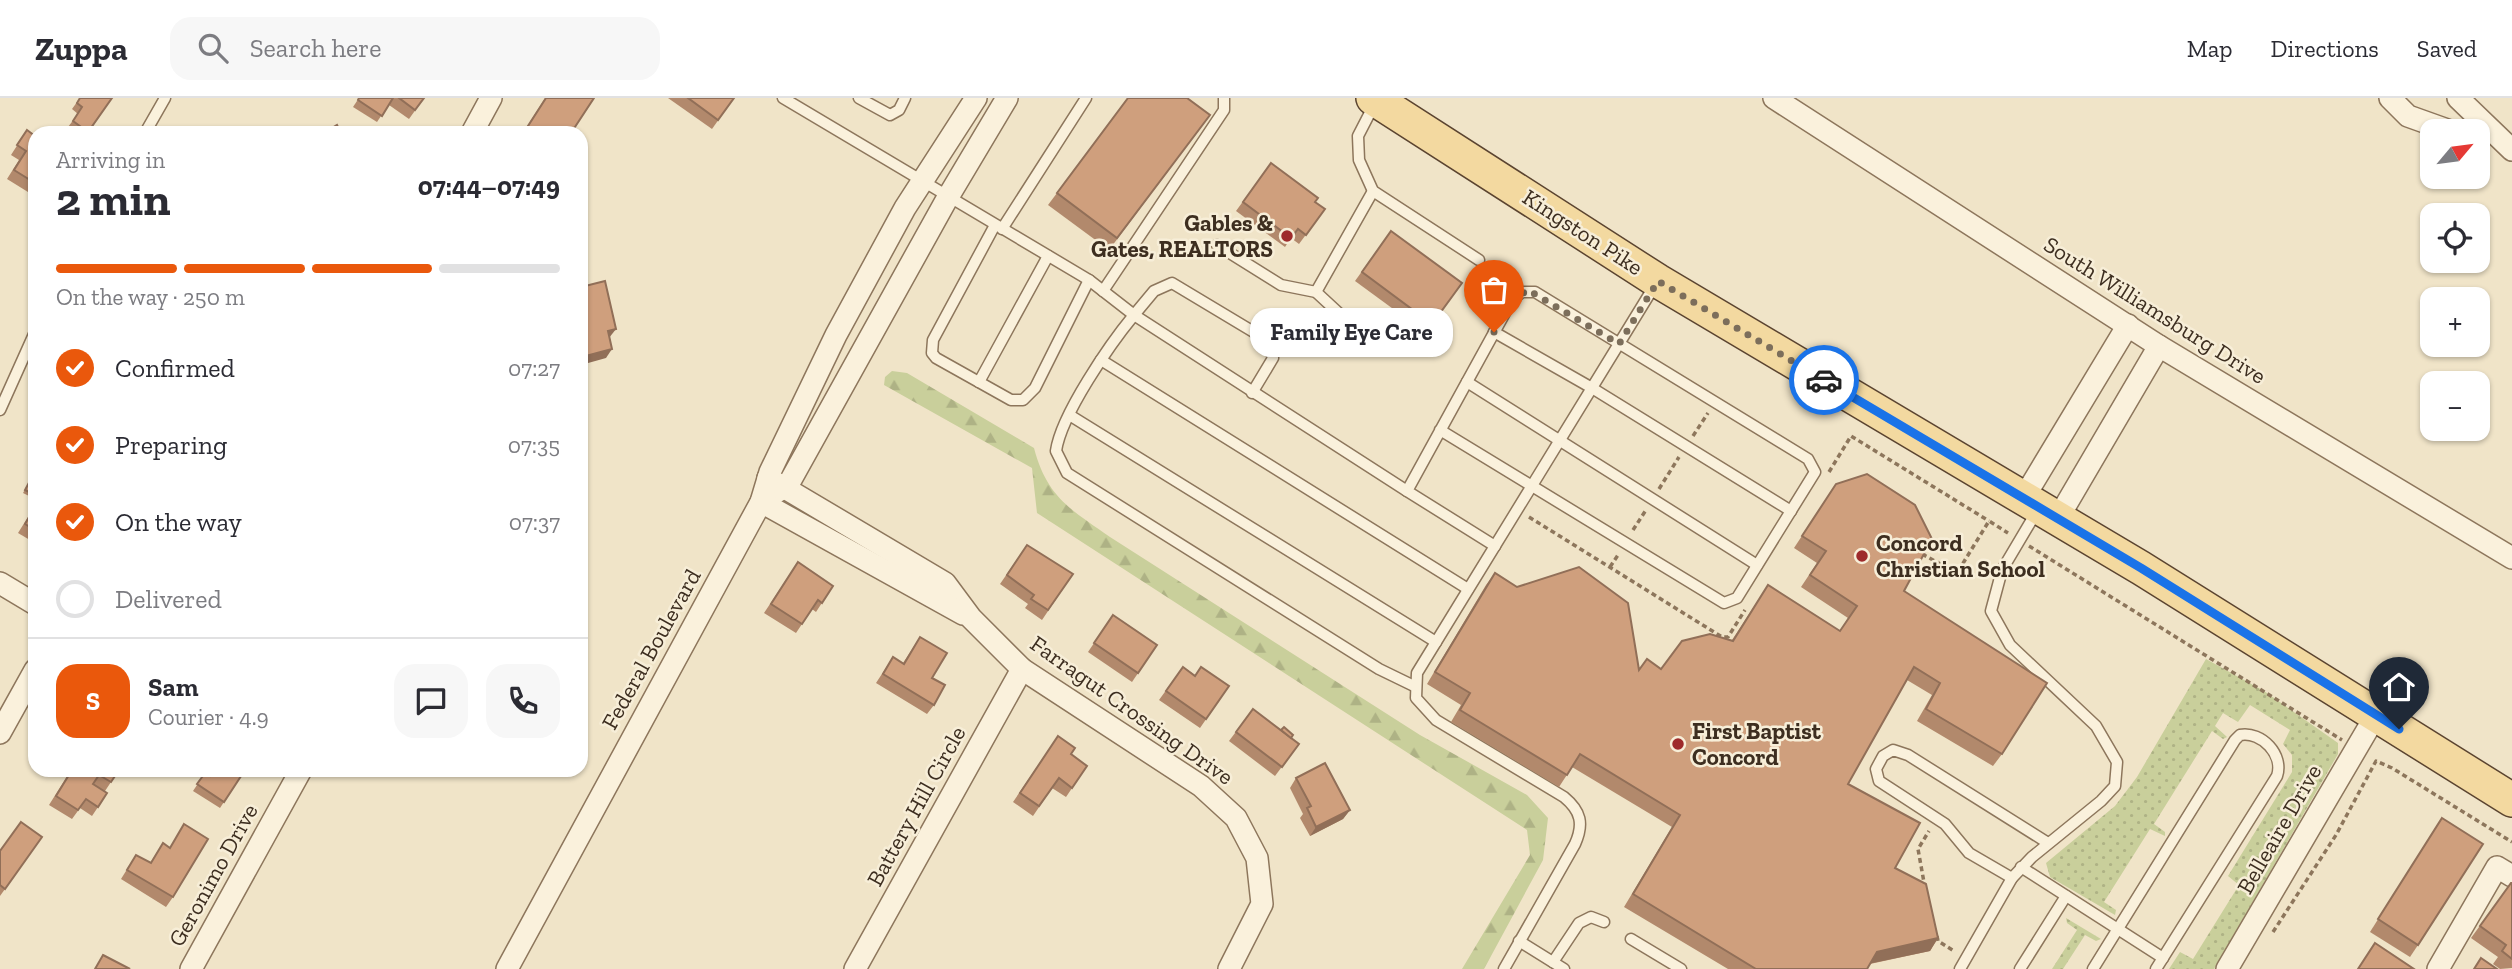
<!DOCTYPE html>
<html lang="en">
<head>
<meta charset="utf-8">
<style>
	:root { --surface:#fff; --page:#f7f7f7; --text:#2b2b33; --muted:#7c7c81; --line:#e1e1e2; --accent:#ea580c }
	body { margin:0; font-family:"Zilla Slab",serif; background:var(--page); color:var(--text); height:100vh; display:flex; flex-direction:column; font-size:26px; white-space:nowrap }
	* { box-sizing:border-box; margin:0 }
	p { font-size:23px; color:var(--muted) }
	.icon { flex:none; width:38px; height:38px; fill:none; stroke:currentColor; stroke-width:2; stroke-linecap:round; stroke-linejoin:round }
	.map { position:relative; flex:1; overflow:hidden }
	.drawer { position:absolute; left:28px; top:28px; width:560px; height:651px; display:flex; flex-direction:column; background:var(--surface); border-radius:21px; box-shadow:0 2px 5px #0004 }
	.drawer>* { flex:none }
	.needle { width:46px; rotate:61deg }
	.buttons { position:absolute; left:2420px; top:21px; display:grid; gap:14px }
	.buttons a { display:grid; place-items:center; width:70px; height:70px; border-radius:14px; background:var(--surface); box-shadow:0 2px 5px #0004; font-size:35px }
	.pin { position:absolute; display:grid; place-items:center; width:60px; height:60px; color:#fff; margin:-72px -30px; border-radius:50% 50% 50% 0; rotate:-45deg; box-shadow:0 0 7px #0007 }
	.pin .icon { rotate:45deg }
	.courier { position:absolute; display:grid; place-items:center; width:70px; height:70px; margin:-35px; border:5px solid #1a73e8; border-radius:50%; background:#fff; color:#222; box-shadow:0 2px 9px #0007 }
	.bubble { position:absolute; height:49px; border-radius:21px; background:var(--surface); box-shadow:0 2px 5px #0004; font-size:23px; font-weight:700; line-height:49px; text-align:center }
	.overview em { font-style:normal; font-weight:700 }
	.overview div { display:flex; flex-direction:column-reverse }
	.overview { display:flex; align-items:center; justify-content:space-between; height:119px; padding:0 28px }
	h1 { font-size:46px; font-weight:700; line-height:52px }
	.bar { display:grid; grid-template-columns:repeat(4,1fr); gap:10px 7px; align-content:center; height:84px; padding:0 28px }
	.bar i { height:9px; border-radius:5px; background:var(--line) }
	.bar .on { background:var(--accent) }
	.bar p { grid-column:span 4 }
	.line { display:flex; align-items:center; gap:18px; padding:0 28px; border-top:2px solid var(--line) }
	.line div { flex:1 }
	.round { display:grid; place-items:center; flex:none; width:74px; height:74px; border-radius:21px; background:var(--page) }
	ol { padding:0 28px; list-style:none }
	li { display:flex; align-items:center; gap:21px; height:77px }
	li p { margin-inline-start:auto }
	li .icon { padding:7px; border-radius:50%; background:var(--accent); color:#fff; stroke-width:4 }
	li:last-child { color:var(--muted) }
	li i { width:38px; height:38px; border:4px solid var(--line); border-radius:50% }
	header { display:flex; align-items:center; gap:42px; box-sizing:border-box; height:98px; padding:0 35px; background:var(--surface); border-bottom:2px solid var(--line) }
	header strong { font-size:33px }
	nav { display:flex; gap:38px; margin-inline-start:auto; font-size:24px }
	.search { width:490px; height:63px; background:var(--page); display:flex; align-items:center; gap:18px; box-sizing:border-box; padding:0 24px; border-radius:21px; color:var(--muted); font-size:26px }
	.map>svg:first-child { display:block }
</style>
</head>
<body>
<header>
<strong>Zuppa</strong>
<div class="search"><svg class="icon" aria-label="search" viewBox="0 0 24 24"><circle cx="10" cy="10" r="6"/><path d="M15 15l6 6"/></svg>Search here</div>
<nav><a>Map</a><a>Directions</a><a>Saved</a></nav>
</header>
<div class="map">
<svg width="2512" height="871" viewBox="0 0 2512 871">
	<defs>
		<pattern id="grass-dots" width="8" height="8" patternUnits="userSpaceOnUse" patternTransform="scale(1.75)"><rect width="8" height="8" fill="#c9cf9b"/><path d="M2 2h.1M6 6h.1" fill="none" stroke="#aeb285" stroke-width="1.8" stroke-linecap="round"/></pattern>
		<pattern id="forest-firs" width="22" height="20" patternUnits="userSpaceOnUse" patternTransform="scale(1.75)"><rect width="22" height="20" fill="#c9cf9b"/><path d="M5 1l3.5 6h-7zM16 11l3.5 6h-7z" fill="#aeb285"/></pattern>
	</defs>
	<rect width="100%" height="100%" fill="#f0e4c8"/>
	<g fill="url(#grass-dots)">
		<polygon points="2206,561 2264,593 2338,645 2338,656 2214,871 2169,871 2180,854 2193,861 2239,787 2228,778 2292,674 2292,657 2283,646 2290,632 2250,607 2238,624 2223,615 2215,628 2227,639 2223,641 2212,633 2154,726 2165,734 2165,738 2150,731 2104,804 2116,812 2115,817 2050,779 2046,765 2115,708 2137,679"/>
		<polygon points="2066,820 2101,841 2096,843 2085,837 2063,871 2052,871 2077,832 2067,825"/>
	</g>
	<path fill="url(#forest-firs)" d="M892 273 907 275 1034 350C1047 399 1070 411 1110 439L1420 637 1527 697 1548 720 1543 762 1484 871H1462L1530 757 1527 732 1037 415 1032 370 884 287 885 279Z"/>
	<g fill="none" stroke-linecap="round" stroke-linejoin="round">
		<g stroke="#8d765c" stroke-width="13">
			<g id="service">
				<polyline points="783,0 1089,182 1134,217 1154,193 1172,185 1267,242 1273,260 1252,295"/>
				<polyline points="859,0 890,17 899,12 905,0"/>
				<polyline points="1375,5 1358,38 1359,62 1373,93 1479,162"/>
				<polyline points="145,35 165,0"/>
				<polyline points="995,127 933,242 932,255 936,260 1011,302 1023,302 1035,290 1089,182"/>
				<polyline points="1002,131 1086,0"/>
				<polyline points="1217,147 1281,187 1316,194 1370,244"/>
				<polyline points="1103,193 1224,12 1224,0"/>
				<polyline points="1316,194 1373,93"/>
				<polyline points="1494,234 1592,290 1791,413"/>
				<polyline points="1101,262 1468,491"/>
				<polyline points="979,284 1048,158"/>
				<polyline points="1467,284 1757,467"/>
				<polyline points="0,312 35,234"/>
				<polyline points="1071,318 1436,544"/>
				<polyline points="1440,332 1724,505 1737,500 1815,374 1808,361 1535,194 1522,194 1512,202 1407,393 1495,448"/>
				<path d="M1407 393 1134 217C1110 246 1061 317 1056 353L1067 375 1379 571 1414 588"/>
				<polyline points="2021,769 2163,860"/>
				<polyline points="2012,780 1969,755 1945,726 1879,683 1876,671 1883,658 1893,652 1908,657 2048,745"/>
				<polyline points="1631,841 1681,871"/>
				<polyline points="1519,843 1564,871"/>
				<polyline points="1553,864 1579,825 1591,819 1604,824"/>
				<path d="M1504 871 1575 746C1584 726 1581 713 1564 699L1436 622 1416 600 1417 575 1655 187"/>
				<polyline points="1960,871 2012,780 2032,759 2101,703 2115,688 2117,664 2096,628 2010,547 1991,513 2002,472 2037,413"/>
				<polyline points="2020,871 2066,798"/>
				<path d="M2093 871 2235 642 2240 637C2262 633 2284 657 2277 678L2156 871"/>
			</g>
		</g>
		<g stroke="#8d765c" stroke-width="24">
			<g id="minor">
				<polyline points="1774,0 2159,248 2512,460"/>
				<polyline points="2390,0 2408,18 2450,33"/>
				<polyline points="2458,0 2512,52"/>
				<polyline points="472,35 491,0"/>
				<polyline points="768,380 945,485 971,520 1022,571 1201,688 1236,720 1257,760 1262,806 1229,871"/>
				<polyline points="775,395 788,387 948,99 1007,0"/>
				<polyline points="2023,401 2128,227"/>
				<polyline points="761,404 963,516"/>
				<polyline points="2057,422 2159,248"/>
				<polyline points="0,485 35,506"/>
				<polyline points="0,635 35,572"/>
				<polyline points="191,871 301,672"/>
				<polyline points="507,871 761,404 770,374 836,237 905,110 976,0"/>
				<polyline points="855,871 1022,571"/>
				<polyline points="2227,871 2376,617"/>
				<polyline points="2438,871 2497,769 2512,778"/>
			</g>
		</g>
		<g stroke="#5b4430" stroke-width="36">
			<polyline id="primary" points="1373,0 1658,183 2141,470 2512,702"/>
		</g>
		<g stroke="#8d765c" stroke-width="3.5" stroke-dasharray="5 3.5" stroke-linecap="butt">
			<polyline points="1693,338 1708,315"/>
			<polyline points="1829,374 1851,338 1989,423"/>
			<polyline points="1659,391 1679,359"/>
			<polyline points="1529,419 1722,539 1728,539 1745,512"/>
			<polyline points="1633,432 1646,412"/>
			<polyline points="2029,448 2342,642"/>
			<polyline points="1922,456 1957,475 1989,423 2008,435"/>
			<polyline points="1610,469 1618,457"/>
			<polyline points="1925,790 1918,751 1929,733"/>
			<polyline points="2273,834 2336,737 2376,663 2392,670 2512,744"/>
			<polyline points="1937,838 1938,843 1954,853"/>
		</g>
		<use href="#service" stroke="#faf1dc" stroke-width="10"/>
		<use href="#minor" stroke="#faf1dc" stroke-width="21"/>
		<use href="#primary" stroke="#f3d9a0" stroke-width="33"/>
	</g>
	<g fill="#b2896c">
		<polygon points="80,0 112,0 88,35 76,35 68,29 78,16 72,11"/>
		<polygon points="359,0 393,0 377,24 353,9"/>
		<polygon points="393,0 424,0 409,21 389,7"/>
		<polygon points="545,0 594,0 571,35 523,35"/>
		<polygon points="668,0 734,0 712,31"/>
		<polygon points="1210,17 1109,152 1048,107 1057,95"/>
		<polygon points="27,32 35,84 28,94 7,81 19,62 11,57"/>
		<polygon points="1271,65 1315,104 1325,111 1299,146 1291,140 1285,149 1236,113"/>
		<polygon points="1391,133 1462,185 1426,235 1355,183"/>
		<polygon points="33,377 35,378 35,401 23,395"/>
		<polygon points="1836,386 1904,493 2002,656 1993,668 1917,623 1932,597 1907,582 1848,686 1895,770 1938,840 1930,853 1870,866 1867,871 1728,871 1624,809 1672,729 1572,669 1559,689 1451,624 1461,607 1427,586 1486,487 1495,475 1639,572 1661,571 1732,542 1768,487 1840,533 1848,520 1801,489 1817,465 1794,450"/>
		<polygon points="35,408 35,445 18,435"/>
		<polygon points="1027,447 1073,476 1042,522 1025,510 1028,506 1000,486"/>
		<polygon points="798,464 833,488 816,514 812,511 796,535 764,515"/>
		<polygon points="1113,517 1157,547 1132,584 1088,554"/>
		<polygon points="920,539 932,580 934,607 927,616 876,585 893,559 903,565"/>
		<polygon points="1183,569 1195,577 1229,588 1200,630 1159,602"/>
		<polygon points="1253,611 1299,646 1275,678 1229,643"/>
		<polygon points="1058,638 1071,656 1087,668 1066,699 1052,690 1033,718 1013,704"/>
		<polygon points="71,672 119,672 105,693 98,709 92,718 80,710 72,721 49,707"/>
		<polygon points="245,672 220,710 193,693 205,675 209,678"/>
		<polygon points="1296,680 1350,712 1343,721 1310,738 1300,720 1303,716 1290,690"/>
		<polygon points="2442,720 2418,847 2410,859 2370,834"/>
		<polygon points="184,726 173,799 166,809 121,781 136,757 150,765 163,745 170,750"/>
		<polygon points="42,739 0,798 0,753"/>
		<polygon points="2511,785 2512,870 2500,871 2493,866 2498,859 2471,840"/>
	</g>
	<g fill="#916f58">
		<polygon points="616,231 609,240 608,233"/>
		<polygon points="612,251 606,260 581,267 581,261 582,259"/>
		<polygon points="1350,712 1343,721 1310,738 1316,729"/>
		<polygon points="1938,840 1930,853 1868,866 1877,854"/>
	</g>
	<g fill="#cf9f7d" stroke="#916f58" stroke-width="2">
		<polygon points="80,0 112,0 88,34 73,23 82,9 77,5"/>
		<polygon points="359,0 393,0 382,18 358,2"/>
		<polygon points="399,0 424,0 415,12"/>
		<polygon points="546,0 594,0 571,35 540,35 528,28"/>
		<polygon points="688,0 734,0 718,22"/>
		<polygon points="1128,0 1187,0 1210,17 1117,140 1057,95"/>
		<polygon points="337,27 341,35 324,35"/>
		<polygon points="27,32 35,38 35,85 14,72 26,53 17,47"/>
		<polygon points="1271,65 1318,100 1315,104 1325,111 1306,137 1298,131 1291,140 1243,104"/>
		<polygon points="1391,133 1462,185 1432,226 1362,174"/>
		<polygon points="605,183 616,231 608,233 612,251 582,259 581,254 581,189"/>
		<polygon points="1867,376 1915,407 1932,441 1904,493 2047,585 2002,656 1926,611 1940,585 1914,569 1848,686 1920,725 1895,770 1926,786 1938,840 1877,854 1867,871 1756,871 1633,796 1680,717 1580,656 1567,677 1460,612 1470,595 1435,574 1495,475 1517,489 1579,469 1628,505 1639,572 1647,561 1661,571 1682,543 1710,536 1733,543 1768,487 1840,533 1857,508 1810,477 1826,453 1802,438 1836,386"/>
		<polygon points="33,377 35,378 35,397 25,392"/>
		<polygon points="35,409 35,432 25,426"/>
		<polygon points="1027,447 1073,476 1048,512 1031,501 1034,497 1007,477"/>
		<polygon points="798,464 833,488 822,505 818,502 802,526 771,506"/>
		<polygon points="1113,517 1157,547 1138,575 1094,545"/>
		<polygon points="920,539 947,555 932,580 945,587 934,607 883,576 893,559 904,566"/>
		<polygon points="1183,569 1195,578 1201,569 1229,588 1206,621 1166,593"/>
		<polygon points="1253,611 1299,646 1282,669 1236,634"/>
		<polygon points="1284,629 1293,637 1291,640 1281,632"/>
		<polygon points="1058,638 1075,650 1071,656 1087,668 1072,690 1059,680 1039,708 1020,695"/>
		<polygon points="1325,665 1350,712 1316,729 1307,710 1311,708 1296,680"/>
		<polygon points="72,672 119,672 111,684 99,677 93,686 107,695 98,709 86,701 78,712 56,698"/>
		<polygon points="214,672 245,672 224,704 197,686 205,675 210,678"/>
		<polygon points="2442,720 2483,746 2418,847 2378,821"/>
		<polygon points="21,724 42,739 5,791 0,787 0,753"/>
		<polygon points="184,726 208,741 173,799 127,772 136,757 151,765 163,745 170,750"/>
		<polygon points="2511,785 2512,785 2512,861 2502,853 2506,847 2480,828"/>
		<polygon points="2375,845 2414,871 2358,871"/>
		<polygon points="103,857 130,871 95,871"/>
		<polygon points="2481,860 2497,871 2474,871"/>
	</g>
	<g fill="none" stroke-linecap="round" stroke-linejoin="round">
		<polyline stroke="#7c6e5b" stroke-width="7" stroke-dasharray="0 12.6" points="1494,234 1512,202 1528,192 1619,246 1658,183 1824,282"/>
		<polyline stroke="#1a73e8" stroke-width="9" points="1824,282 2141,470 2399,631"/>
	</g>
	<g fill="#9e2a2b" stroke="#f7eed8" stroke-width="2.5">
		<circle cx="1287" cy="138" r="7"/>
		<circle cx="1862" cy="458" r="7"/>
		<circle cx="1678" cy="646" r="7"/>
	</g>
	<g text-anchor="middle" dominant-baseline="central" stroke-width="5" stroke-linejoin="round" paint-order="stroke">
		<g font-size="23" font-weight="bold" fill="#3d2e20" stroke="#f7eed8" text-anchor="start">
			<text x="1273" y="125" text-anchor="end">Gables &amp;<tspan x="1273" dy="26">Gates, REALTORS</tspan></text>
			<text x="1876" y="445">Concord<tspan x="1876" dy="26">Christian School</tspan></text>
			<text x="1692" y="633">First Baptist<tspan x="1692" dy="26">Concord</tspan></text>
		</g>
		<g font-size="23" fill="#3d2e20" stroke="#f7eed8">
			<text transform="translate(1583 134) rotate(33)">Kingston Pike</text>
			<text transform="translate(2155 212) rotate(32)">South Williamsburg Drive</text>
			<text transform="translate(651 551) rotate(-61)">Federal Boulevard</text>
			<text transform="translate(1132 612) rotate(35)">Farragut Crossing Drive</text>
			<text transform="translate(916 708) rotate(-61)">Battery Hill Circle</text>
			<text transform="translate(2279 731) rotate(-60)">Belleaire Drive</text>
			<text transform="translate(213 777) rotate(-61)">Geronimo Drive</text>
		</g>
	</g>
</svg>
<div class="buttons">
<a><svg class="needle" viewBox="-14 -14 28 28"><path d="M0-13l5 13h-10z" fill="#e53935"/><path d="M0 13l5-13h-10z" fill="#7c7c81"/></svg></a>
<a><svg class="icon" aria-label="locate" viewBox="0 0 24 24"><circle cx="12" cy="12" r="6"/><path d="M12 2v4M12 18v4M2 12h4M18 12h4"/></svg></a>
<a>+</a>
<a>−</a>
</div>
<div class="pin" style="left:1494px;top:234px;background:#ea580c"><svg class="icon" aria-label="bag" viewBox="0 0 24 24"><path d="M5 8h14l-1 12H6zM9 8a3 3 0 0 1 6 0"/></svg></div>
<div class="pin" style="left:2399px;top:631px;background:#1f2937"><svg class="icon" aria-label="home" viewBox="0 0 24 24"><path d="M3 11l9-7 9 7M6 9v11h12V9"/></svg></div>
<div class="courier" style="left:1824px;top:282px"><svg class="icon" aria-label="car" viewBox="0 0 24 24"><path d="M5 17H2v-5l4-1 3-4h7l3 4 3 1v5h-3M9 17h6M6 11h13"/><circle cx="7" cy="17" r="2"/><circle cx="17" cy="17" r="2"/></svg></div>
<div class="bubble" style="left:1250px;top:210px;width:203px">Family Eye Care</div>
<section class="drawer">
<div class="overview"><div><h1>2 min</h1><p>Arriving in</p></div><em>07:44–07:49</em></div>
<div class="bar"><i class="on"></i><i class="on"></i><i class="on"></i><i></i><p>On the way · 250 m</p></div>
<ol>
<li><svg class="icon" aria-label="check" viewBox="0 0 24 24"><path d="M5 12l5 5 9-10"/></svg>Confirmed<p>07:27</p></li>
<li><svg class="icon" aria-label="check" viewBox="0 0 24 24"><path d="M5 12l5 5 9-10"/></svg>Preparing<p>07:35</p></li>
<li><svg class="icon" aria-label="check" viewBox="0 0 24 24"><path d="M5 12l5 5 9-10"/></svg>On the way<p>07:37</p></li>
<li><i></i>Delivered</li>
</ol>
<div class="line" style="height:126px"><b class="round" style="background:var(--accent);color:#fff">S</b><div><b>Sam</b><p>Courier · 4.9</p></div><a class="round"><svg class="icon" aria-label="chat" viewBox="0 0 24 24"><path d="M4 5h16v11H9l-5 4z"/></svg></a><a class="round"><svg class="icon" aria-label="phone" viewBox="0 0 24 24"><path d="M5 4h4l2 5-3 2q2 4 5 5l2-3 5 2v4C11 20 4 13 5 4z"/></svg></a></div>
</section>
</div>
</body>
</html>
